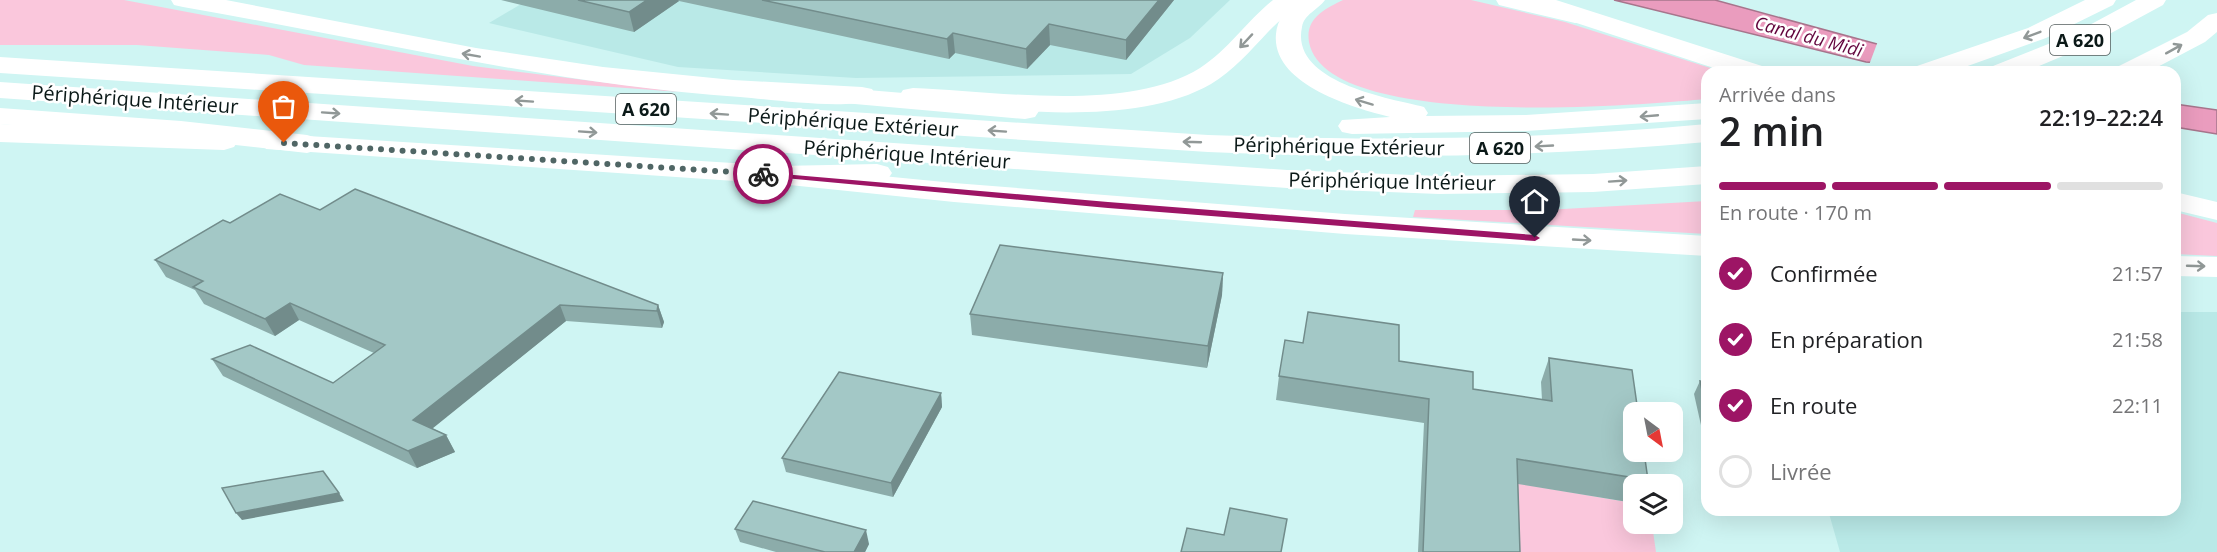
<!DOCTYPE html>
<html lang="fr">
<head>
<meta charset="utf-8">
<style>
	:root { --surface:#fff; --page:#f2f2f2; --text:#202124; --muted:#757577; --line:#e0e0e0; --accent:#9d1565 }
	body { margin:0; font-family:"Open Sans",sans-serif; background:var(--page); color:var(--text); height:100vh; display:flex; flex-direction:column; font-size:22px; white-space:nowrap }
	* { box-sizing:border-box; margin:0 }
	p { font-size:20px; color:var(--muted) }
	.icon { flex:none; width:33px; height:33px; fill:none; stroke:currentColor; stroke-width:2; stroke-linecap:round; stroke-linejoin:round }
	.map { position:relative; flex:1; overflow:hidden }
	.sheet { position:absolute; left:1701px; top:66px; width:480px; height:450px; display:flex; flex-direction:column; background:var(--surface); border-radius:18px; box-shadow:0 6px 24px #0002 }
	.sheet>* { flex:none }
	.needle { width:39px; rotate:148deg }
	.tools { position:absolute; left:1623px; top:402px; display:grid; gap:12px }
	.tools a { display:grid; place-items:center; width:60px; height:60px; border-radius:12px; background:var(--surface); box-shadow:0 6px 24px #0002; font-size:30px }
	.pin { position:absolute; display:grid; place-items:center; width:51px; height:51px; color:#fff; margin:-62px -26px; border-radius:50% 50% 50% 0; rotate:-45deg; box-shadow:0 0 6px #0007 }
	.pin .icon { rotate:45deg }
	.courier { position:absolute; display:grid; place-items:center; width:60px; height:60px; margin:-30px; border:4px solid #9d1565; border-radius:50%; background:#fff; color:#222; box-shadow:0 2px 8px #0007 }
	.headline em { font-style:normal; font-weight:600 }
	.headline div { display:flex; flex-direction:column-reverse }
	.headline { display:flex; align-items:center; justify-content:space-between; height:102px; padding:0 18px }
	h1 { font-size:39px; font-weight:600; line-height:45px }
	.bar { display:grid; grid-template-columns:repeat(4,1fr); gap:9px 6px; align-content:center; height:72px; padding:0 18px }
	.bar i { height:8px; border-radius:4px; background:var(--line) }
	.bar .current { background:var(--accent) }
	.bar p { grid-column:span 4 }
	ol { padding:0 18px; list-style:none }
	li { display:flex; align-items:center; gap:18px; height:66px }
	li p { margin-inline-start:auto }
	li .icon { padding:6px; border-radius:50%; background:var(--accent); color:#fff; stroke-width:4 }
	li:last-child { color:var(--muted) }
	li i { width:33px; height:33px; border:3px solid var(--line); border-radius:50% }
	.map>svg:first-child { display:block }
</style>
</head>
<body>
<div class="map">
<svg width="2217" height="552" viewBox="0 0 2217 552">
	<rect width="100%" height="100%" fill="#cff5f3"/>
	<g fill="#b9e9e7">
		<polygon points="528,0 1230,0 1190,38 1131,74 856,78 678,67 489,23"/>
		<polygon points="2175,312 2217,312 2217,552 1840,552 1828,510 2175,510"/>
	</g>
	<g fill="#fac7dc">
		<polygon points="0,0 124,0 473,66 681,92 304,65 269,55 137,45 0,45"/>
		<path d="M1343 0H1471L1565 22 1723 72H1707V99C1639 105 1326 132 1309 42 1305 18 1325 9 1343 0Z"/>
		<polygon points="1707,201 1707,234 1413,217 1415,210 1545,210"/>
		<polygon points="2175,212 2217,223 2217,256 2175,254"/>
		<polygon points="1509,482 1633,503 1634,524 1652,524 1656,552 1511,552"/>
	</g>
	<g fill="#ea9cbe" stroke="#a7758c" stroke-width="1.5">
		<polygon points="1614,0 1715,0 1877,44 2008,72 1866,62"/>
		<polygon points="2175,104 2217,110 2217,134 2175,127"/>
	</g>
	<polygon fill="#cff5f3" points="1878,41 2009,69 2011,72 1904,72 1869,65"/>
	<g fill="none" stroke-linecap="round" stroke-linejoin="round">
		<g fill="#fff" fill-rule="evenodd">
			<path d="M171 0H226L476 48 603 67 733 80 862 87 872 89 876 95 872 101C838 109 776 100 740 97 551 84 369 39 183 7L174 5Z"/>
			<path d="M1273 0H1300C1292 12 1278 21 1268 32 1250 51 1233 71 1211 84 1133 129 1000 108 913 104L903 102 899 96 903 90 913 88C995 91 1128 113 1200 68 1228 50 1247 21 1273 0Z"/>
			<polygon points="1519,0 1556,0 1762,66 1766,72 1726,72 1522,5"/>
			<polygon points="0,124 224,132 234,135 238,141 234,147 224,150 0,142"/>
			<polygon points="276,134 780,166 954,183 1345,214 1707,236 1707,256 1345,234 954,202 780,184 266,149 262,143 266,137"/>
			<polygon points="2175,192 2217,202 2217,220 2175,210"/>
			<polygon points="2175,256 2217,257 2217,277 2175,276"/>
		</g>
		<g fill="#fff" fill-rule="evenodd">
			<path d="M1296 0H1325C1318 10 1304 14 1302 27 1290 82 1387 98 1424 107L1428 113 1426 116 1526 115 1707 103V119L1526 131 1352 134 1342 132 1338 126 1342 120 1390 117C1353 108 1271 84 1276 34 1277 20 1286 9 1296 0Z"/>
			<polygon points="1496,0 1539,0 1584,11 1587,16 1584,21 1575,23 1499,5"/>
			<polygon points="2085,0 2116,0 2113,5 2046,38 1951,72 1913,72 1917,66 2028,28"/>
			<polygon points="2136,0 2166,0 2163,5 2089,45 2025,72 1989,72 1993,66 2071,35"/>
			<polygon points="2217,13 2217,32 2205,42 2148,72 2115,72 2119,66 2187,32 2208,15"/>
			<path d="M0 57 1208 135C1375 141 1540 140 1707 124V142C1540 157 1375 159 1208 152L0 73Z"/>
			<polygon points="0,82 1287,170 1439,176 1593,174 1707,166 1707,184 1593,192 1439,194 1287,188 0,98"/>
			<polygon points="831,87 1025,103 1035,105 1039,111 1035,117 1025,119 821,101 817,95 821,89"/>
			<polygon points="0,108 181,121 307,135 317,138 321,144 317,150 307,153 181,139 0,124"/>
			<polygon points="877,164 888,167 892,173 888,179 877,182 780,184 769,181 765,175 769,169 780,166"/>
		</g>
	</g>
	<g fill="#8cacaa">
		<polygon points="501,0 1174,0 1126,60 1050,45 1027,69 955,53 949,59 679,1 634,32"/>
		<polygon points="320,210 658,305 664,322 662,328 566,321 432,428 446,435 455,452 417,468 223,376 212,359 333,383 374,353 299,320 275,336 204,304 195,290 166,277 155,260 230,223"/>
		<polygon points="1223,273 1222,295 1207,368 972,335 970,314"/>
		<polygon points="1549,358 1648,480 1646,484 1634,484 1634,503 1518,484 1520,552 1418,552 1424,423 1276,400 1279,376 1399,361 1473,389 1542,400 1541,382"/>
		<polygon points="1700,381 1707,382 1707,452 1694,394"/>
		<polygon points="941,393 942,407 893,497 786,472 782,458"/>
		<polygon points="735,529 869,544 865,552 776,552 740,542"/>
	</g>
	<g fill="#728c8b">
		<polygon points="647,0 678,0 679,1 634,32 629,12"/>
		<polygon points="1159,0 1174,0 1126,60 1126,40"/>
		<polygon points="1049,24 1050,45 1027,69 1026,49"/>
		<polygon points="953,33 955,53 949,59 947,39"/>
		<polygon points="1223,273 1222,295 1207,368 1208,346"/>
		<polygon points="290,303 299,320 275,336 265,319"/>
		<polygon points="560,305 566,321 422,437 413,420"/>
		<polygon points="658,305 664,322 662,328 657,311"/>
		<polygon points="941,393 942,407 893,497 891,483"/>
		<polygon points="446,435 455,452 417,468 408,451"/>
		<polygon points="339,493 344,501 242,520 236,513"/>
		<polygon points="866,530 869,544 865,552 854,552"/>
	</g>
	<g fill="#a3c8c6" stroke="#728c8b" stroke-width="1.5">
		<polygon points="578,0 647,0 629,12"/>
		<polygon points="762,0 1159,0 1126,40 1049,24 1026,49 953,33 947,39"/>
		<polygon points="355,189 658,305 657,311 560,305 413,420 446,435 408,451 212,359 250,345 333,383 385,345 290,303 265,319 193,287 203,281 155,260 223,220 230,223 280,194 320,210"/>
		<polygon points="1000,245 1223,273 1208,346 970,314"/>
		<polygon points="1308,312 1399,325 1399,361 1473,372 1473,389 1552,401 1549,358 1632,370 1638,412 1634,412 1634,452 1644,452 1648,480 1517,459 1520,552 1423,552 1429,399 1279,376 1285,340 1303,343"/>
		<polygon points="839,372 941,393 891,483 782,458"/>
		<polygon points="1700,381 1707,382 1707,413"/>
		<polygon points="323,471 339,493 236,513 222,488"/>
		<polygon points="753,501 866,530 854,552 825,552 735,529"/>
		<polygon points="1230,508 1287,519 1281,552 1181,552 1187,528 1224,535"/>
	</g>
	<defs><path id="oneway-shaft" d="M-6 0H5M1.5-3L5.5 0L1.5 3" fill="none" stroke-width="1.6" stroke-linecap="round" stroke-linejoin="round" transform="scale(1.5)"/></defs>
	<g stroke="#919897">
		<use href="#oneway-shaft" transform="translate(2032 35) rotate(159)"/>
		<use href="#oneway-shaft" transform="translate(1246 41) rotate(133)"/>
		<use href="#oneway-shaft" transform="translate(2174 49) rotate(-29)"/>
		<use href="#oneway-shaft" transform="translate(471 55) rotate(-170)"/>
		<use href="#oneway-shaft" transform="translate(524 101) rotate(-176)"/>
		<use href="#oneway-shaft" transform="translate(1364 102) rotate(-163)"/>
		<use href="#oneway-shaft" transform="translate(331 113) rotate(4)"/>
		<use href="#oneway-shaft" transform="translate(719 114) rotate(-176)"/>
		<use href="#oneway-shaft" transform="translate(1649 116) rotate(175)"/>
		<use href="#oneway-shaft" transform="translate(997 131) rotate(-176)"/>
		<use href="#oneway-shaft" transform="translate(588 132) rotate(4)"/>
		<use href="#oneway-shaft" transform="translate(1192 142) rotate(-178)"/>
		<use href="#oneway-shaft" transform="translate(1544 146) rotate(177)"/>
		<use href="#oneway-shaft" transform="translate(1618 181) rotate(-4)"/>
		<use href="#oneway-shaft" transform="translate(1582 240) rotate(3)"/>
		<use href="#oneway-shaft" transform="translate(2196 266) rotate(2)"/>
	</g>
	<polygon fill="#9d1565" points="760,172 1108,202 1535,235 1540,238 1535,241 1108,208 763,176 759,174"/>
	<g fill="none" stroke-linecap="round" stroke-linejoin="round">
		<polyline stroke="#506665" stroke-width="6" stroke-dasharray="0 10.8" points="284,143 763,174"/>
	</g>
	<g text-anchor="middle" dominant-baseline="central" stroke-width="5" stroke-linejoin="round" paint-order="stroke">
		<g font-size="18" font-style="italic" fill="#63053d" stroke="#fff">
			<text transform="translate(1809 36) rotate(15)">Canal du Midi</text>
		</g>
		<g fill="#fff" stroke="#545e5d" stroke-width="1.5">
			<rect x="2050" y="25" width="60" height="30" rx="4.5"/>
			<rect x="616" y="94" width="60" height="30" rx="4.5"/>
			<rect x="1470" y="133" width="60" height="30" rx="4.5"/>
		</g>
		<g font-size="18" font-weight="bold" fill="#0b1918">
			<text x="2080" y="40">A 620</text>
			<text x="646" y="109">A 620</text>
			<text x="1500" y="148">A 620</text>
		</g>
		<g font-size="20" fill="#0b1918" stroke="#fff">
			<text transform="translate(135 99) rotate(4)">Périphérique Intérieur</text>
			<text transform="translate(853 122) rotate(4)">Périphérique Extérieur</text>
			<text transform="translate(1339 146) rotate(1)">Périphérique Extérieur</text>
			<text transform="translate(907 154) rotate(4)">Périphérique Intérieur</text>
			<text transform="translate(1392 181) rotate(1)">Périphérique Intérieur</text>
		</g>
	</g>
</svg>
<div class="tools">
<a><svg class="needle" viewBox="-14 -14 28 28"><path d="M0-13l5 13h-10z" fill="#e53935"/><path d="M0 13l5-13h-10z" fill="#757577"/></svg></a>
<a><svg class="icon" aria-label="layers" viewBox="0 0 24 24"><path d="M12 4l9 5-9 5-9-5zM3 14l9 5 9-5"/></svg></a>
</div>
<div class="pin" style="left:284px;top:143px;background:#ea580c"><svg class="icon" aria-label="bag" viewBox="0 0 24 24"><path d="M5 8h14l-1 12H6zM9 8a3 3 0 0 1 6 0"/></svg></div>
<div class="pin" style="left:1535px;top:238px;background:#1f2937"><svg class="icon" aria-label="home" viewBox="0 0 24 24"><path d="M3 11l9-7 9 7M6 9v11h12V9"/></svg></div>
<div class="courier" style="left:763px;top:174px"><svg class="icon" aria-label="bike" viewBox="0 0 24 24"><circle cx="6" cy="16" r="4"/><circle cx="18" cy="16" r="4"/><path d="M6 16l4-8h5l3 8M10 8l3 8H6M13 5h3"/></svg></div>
<section class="sheet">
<div class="headline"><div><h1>2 min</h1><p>Arrivée dans</p></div><em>22:19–22:24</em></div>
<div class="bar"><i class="current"></i><i class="current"></i><i class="current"></i><i></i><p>En route · 170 m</p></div>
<ol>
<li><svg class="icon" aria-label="check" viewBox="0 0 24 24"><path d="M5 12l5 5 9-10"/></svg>Confirmée<p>21:57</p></li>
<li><svg class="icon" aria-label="check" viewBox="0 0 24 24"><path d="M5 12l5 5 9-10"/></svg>En préparation<p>21:58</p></li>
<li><svg class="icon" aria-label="check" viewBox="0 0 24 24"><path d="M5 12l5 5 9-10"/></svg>En route<p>22:11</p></li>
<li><i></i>Livrée</li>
</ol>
</section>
</div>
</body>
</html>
